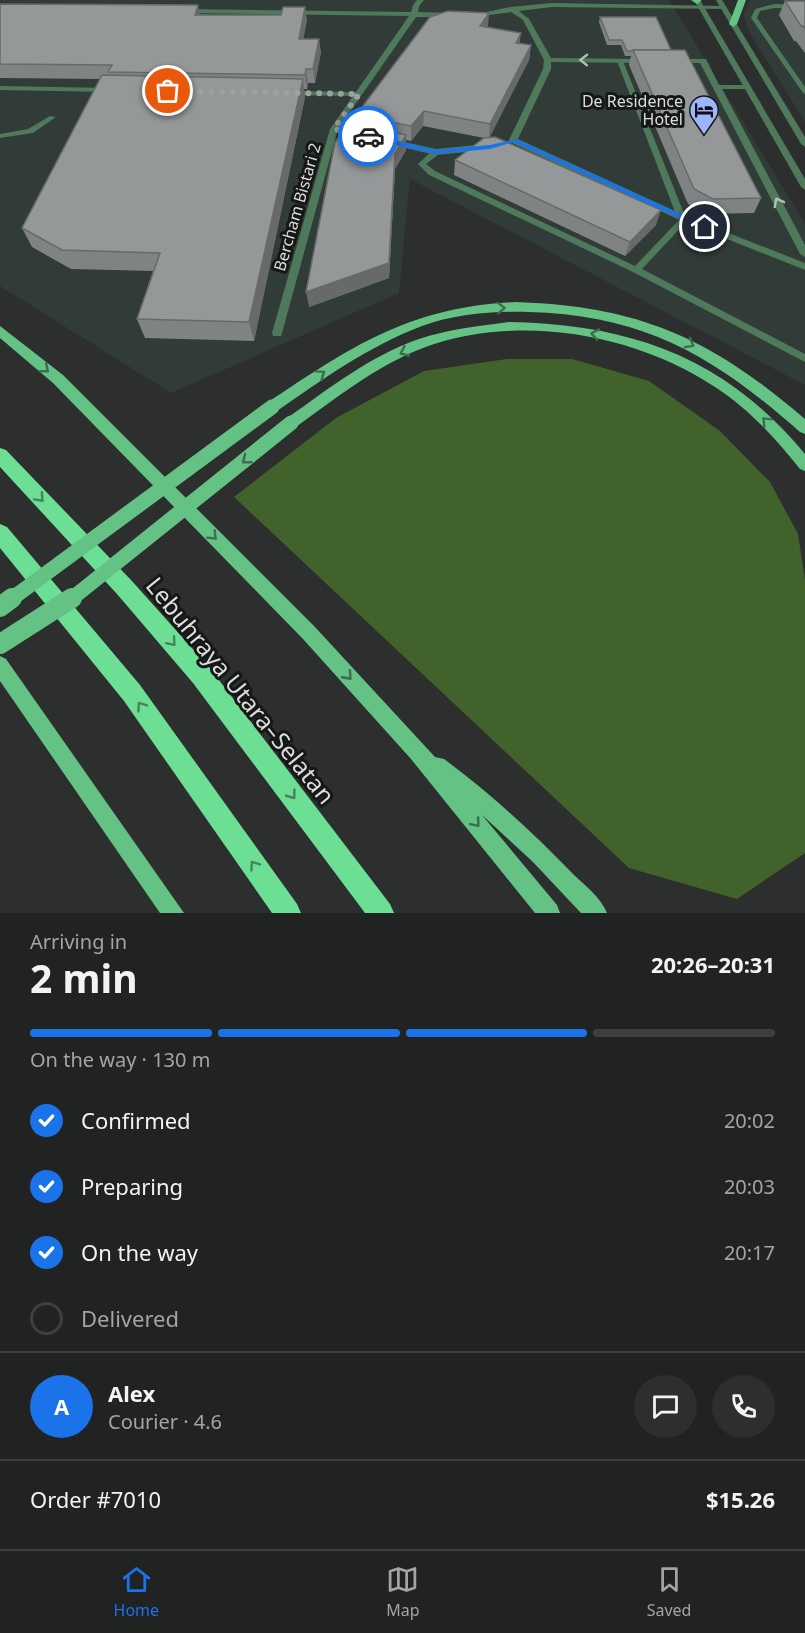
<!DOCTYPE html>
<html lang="en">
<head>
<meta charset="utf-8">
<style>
	:root { --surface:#212322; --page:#2d2f2f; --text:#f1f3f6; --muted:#a2a4a5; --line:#3e4040; --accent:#1a73e8 }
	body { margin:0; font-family:"Noto Sans",sans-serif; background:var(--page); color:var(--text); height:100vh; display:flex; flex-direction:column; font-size:22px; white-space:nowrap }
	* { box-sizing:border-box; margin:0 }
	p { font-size:20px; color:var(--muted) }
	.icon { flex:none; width:33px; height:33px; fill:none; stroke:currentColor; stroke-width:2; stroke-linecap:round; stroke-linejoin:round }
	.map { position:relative; height:913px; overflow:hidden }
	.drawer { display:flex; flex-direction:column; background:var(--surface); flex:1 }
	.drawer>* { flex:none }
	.pin { position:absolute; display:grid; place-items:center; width:51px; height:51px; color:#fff; margin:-26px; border:3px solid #fff; border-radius:50%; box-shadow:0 2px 6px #0007 }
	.courier { position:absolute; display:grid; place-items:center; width:60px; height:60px; margin:-30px; border:4px solid #1a73e8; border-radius:50%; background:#fff; color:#222; box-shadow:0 2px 8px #0007 }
	.headline em { font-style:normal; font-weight:700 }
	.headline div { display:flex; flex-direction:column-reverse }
	.headline { display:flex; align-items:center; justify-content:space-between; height:102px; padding:0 30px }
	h1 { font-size:39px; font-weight:700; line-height:45px }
	.bar { display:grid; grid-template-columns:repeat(4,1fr); gap:9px 6px; align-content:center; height:72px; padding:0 30px }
	.bar i { height:8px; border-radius:4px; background:var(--line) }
	.bar .active { background:var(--accent) }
	.bar p { grid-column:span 4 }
	.line { display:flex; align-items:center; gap:15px; padding:0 30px; border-top:2px solid var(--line) }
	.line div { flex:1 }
	.round { display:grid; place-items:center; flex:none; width:63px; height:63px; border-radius:32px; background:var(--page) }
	ol { padding:0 30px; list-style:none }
	li { display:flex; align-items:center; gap:18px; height:66px }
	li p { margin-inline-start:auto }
	li .icon { padding:6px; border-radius:50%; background:var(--accent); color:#fff; stroke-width:4 }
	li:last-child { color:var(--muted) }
	li i { width:33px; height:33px; border:3px solid var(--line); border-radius:50% }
	.tabs { display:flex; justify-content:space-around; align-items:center; height:84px; border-top:2px solid var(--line); background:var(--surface); font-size:16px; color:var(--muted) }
	.tabs a { display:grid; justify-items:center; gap:3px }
	.tabs .active { color:var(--accent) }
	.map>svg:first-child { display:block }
</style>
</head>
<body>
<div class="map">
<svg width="805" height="913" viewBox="0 0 805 913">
	<rect width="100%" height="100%" fill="#2c2f2e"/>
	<g fill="#313b37">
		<polygon points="0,0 669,0 805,224 805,385 410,179 399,293 171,393 0,286"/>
		<polygon points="750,0 805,0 805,122 749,32 743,15"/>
	</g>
	<polygon fill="#42622b" points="507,359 572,359 649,381 720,431 770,482 798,534 805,580 805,853 737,899 629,868 234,497 336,418 424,371"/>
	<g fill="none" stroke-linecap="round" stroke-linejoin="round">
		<g fill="#4e795b" fill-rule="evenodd">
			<polygon points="774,4 805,5 805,9 774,8 760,11 757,18 805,87 805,94 803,93 751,18 755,9"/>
			<polygon points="618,60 623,61 685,216 689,219 642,269 805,354 805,362 633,272 429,175 418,164 433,150 439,150 439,154 426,164 435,171 635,266 680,219 677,217 617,61"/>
			<polygon points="50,116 56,117 33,133 0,138 0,134 28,129"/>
		</g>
		<g fill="#4e795b" fill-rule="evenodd">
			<polygon points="417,0 424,0 419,6 418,12 452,13 455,15 452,17 416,17 338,129 282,333 281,336 273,336 272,333 330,129 353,96 289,95 285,93 289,91 356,92 409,16 184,13 181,11 184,9 411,12 413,5"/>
			<polygon points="552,3 725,6 725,8 723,9 552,7 519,11 529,19 551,58 644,59 648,61 644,63 551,62 551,69 518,139 688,217 805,263 805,270 682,221 510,142 509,140 543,69 544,60 523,20 511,12 475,17 472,15 510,7"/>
			<polygon points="673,59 706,59 719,85 746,85 750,87 746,89 722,89 805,245 805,257 800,254 700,63 673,63"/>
			<polygon points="0,86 110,88 114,90 110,92 0,90"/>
			<polygon points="391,139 436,149 486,144 490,147 486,150 436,155 388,144 388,140"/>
		</g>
		<g fill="#4e795b" fill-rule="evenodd">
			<polygon points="694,0 700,0 805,179 805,190 801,187"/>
			<polygon points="716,0 722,0 805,137 805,147 801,144"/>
		</g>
		<g fill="#64c284" fill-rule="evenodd">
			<polygon points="691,0 701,0 701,1 697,4"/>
			<polygon points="738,0 746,0 737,24 733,27 729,24"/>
			<path d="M516 302C640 306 712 339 805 419V434L800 432C715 357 645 315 529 312 494 311 455 314 422 326 369 346 323 379 277 411H267L265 407 267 403C352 346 410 307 516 302Z"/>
			<path d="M509 322C631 324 726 358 805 454V471L800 469C775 438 749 409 715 387 633 333 517 313 423 348 376 366 336 398 296 427H286L284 423 286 419C328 389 370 356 419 339 449 329 479 326 509 322Z"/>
			<path d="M0 326 63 375 315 627 435 757 444 759C491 794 534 833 574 875 586 886 601 898 607 913H581L532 861 482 815 557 905 560 913H535L411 759 303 639 53 383 0 338Z"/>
			<polygon points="0,656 6,659 184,913 160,913 0,681"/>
		</g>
		<g fill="#6cdf94" fill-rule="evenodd">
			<polygon points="0,448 6,450 131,580 209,667 390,904 394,913 365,913 193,683 117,594 0,467"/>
			<polygon points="0,524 7,527 140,685 297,904 301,913 272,913 124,701 0,548"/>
		</g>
		<g stroke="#64c284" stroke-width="15">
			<polyline points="10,600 272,407"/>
			<polyline points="70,600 291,423"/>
		</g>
		<g stroke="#64c284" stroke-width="20">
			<polyline points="0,607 12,598"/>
			<polyline points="0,644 72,598"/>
		</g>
	</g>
	<g fill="#7f8383">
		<polygon points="785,1 805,1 805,53 796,41 794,41 779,15"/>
		<polygon points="0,4 307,20 303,39 321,52 315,83 308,83 307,89 304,89 305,97 254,341 145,338 137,319 153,271 71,269 32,247 22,228 100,79 0,78"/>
		<polygon points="600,17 671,50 761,198 754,213 707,214 688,204 629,65 631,56 625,56 621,45 607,45 599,22"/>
		<polygon points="487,27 520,43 531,45 529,60 489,137 656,225 625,256 454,175 455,160 484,138 423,126 411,141 406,140 406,150 395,169 389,278 309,307 356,124 356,115"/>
	</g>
	<g fill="#686a6a">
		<polygon points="198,5 201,19 195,15"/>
		<polygon points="305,7 307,20 301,52 299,39"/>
		<polygon points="489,13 488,27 479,41 480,26"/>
		<polygon points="521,33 519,48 516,43"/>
		<polygon points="319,39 321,52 315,83 313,69"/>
		<polygon points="531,45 529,60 489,139 490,124"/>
		<polygon points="306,69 308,83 307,89 305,75"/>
		<polygon points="303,79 305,97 254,341 249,322"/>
		<polygon points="424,111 423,126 411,141 411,126"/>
		<polygon points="406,135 406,150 395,169 389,278 309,307 306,292"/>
		<polygon points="661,210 656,225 625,256 630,242"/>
	</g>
	<g fill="#949898" stroke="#686a6a" stroke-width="1.5">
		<polygon points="785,1 805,1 805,29 803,26 801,26"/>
		<polygon points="0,4 198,5 195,15 281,15 283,7 305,7 299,39 319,39 313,69 306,69 305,75 108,72 112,65 0,64"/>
		<polygon points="448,11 489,13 480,26 521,33 516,43 531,45 490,124 424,111 411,126 356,115 430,17"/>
		<polygon points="600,17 656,17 671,50 633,50 633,51 627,51 622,40 609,40"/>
		<polygon points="633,50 685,50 761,198 713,199 694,189"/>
		<polygon points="102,75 303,79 249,322 137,319 160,253 62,250 22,228"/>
		<polygon points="349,122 406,135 395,154 389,263 306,292 335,142"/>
		<polygon points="495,137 661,210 630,242 455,160 484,138"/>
	</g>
	<defs><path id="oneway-chevron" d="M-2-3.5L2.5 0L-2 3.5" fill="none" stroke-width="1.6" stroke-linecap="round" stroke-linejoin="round" transform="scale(1.5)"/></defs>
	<g stroke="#b1c0b6">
		<use href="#oneway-chevron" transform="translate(584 60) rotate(-179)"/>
		<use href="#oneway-chevron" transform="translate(778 202) rotate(-118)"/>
	</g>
	<g stroke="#3d6c4e">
		<use href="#oneway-chevron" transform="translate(501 308) rotate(-2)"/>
		<use href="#oneway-chevron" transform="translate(595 334) rotate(-169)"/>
		<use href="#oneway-chevron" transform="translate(690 344) rotate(29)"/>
		<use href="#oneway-chevron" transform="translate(404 352) rotate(155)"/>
		<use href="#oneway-chevron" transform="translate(45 369) rotate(40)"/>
		<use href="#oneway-chevron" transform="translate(321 374) rotate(-35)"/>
		<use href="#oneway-chevron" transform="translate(766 421) rotate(-135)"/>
		<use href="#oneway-chevron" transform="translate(246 460) rotate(141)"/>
		<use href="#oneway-chevron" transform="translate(213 536) rotate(45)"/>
		<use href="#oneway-chevron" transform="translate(348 676) rotate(48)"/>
		<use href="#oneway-chevron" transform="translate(476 823) rotate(50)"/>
	</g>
	<g stroke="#45855c">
		<use href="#oneway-chevron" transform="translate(40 498) rotate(47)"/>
		<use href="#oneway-chevron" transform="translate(172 642) rotate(49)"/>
		<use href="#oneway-chevron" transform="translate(141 706) rotate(-125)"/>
		<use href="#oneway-chevron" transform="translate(292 795) rotate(53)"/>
		<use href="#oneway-chevron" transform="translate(254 865) rotate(-125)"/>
	</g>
	<polygon fill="#1a73e8" points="368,134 436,150 490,145 516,139 709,227 703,229 513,142 490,149 436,154 365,138"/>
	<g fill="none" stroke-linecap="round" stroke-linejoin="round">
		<polyline stroke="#9ea1a0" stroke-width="6" stroke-dasharray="0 10.8" points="168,91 359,94 334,129 368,136"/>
	</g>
	<defs>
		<g id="hotel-pin" transform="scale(1.5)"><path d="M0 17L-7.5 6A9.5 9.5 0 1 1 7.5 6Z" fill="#9eb4fd" stroke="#161717"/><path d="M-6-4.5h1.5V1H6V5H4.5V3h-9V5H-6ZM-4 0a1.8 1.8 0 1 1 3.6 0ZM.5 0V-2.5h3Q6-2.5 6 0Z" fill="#111"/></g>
	</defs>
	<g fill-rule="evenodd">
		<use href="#hotel-pin" x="704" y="110"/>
	</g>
	<g text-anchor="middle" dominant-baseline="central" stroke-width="6" stroke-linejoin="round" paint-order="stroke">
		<g font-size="16" fill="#dcdedd" stroke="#161717" text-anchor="end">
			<text x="683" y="101">De Residence<tspan x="683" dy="18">Hotel</tspan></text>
		</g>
		<g font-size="16" fill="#dcdedd" stroke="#161717">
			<text transform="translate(297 207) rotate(-74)">Bercham Bistari 2</text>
		</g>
		<g font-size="24" fill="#dcdedd" stroke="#161717">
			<text transform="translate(241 690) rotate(51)">Lebuhraya Utara–Selatan</text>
		</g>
	</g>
</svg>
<div class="pin" style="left:168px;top:91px;background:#ea580c"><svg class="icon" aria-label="bag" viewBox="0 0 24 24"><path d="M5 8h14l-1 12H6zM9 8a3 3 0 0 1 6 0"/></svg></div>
<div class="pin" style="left:705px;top:227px;background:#1f2937"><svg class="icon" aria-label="home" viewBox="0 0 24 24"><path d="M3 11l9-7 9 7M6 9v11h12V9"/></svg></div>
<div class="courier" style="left:368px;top:136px"><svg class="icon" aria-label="car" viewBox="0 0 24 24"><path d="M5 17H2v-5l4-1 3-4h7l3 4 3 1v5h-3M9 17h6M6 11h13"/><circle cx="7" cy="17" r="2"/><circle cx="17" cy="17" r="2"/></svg></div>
</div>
<section class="drawer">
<div class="headline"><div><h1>2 min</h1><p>Arriving in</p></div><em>20:26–20:31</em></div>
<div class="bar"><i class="active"></i><i class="active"></i><i class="active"></i><i></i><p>On the way · 130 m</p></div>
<ol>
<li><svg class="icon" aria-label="check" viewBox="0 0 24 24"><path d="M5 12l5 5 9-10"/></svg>Confirmed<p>20:02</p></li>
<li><svg class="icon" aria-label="check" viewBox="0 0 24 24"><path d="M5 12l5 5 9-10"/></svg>Preparing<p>20:03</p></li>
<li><svg class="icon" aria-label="check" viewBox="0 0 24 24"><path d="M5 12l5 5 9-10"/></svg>On the way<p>20:17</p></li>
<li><i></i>Delivered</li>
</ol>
<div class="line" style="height:108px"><b class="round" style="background:var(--accent);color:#fff">A</b><div><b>Alex</b><p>Courier · 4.6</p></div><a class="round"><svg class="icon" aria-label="chat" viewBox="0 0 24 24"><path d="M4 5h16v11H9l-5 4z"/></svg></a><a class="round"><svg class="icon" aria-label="phone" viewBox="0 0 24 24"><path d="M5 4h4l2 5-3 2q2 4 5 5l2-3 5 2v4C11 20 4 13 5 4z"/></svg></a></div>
<div class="line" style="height:78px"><div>Order #7010</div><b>$15.26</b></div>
</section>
<nav class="tabs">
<a class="active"><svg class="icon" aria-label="home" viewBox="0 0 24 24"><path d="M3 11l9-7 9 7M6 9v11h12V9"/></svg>Home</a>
<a><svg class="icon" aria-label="map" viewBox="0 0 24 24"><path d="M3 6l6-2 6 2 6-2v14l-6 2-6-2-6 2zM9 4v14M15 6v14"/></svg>Map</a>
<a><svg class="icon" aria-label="saved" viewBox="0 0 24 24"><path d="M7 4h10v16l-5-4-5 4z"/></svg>Saved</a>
</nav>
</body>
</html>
